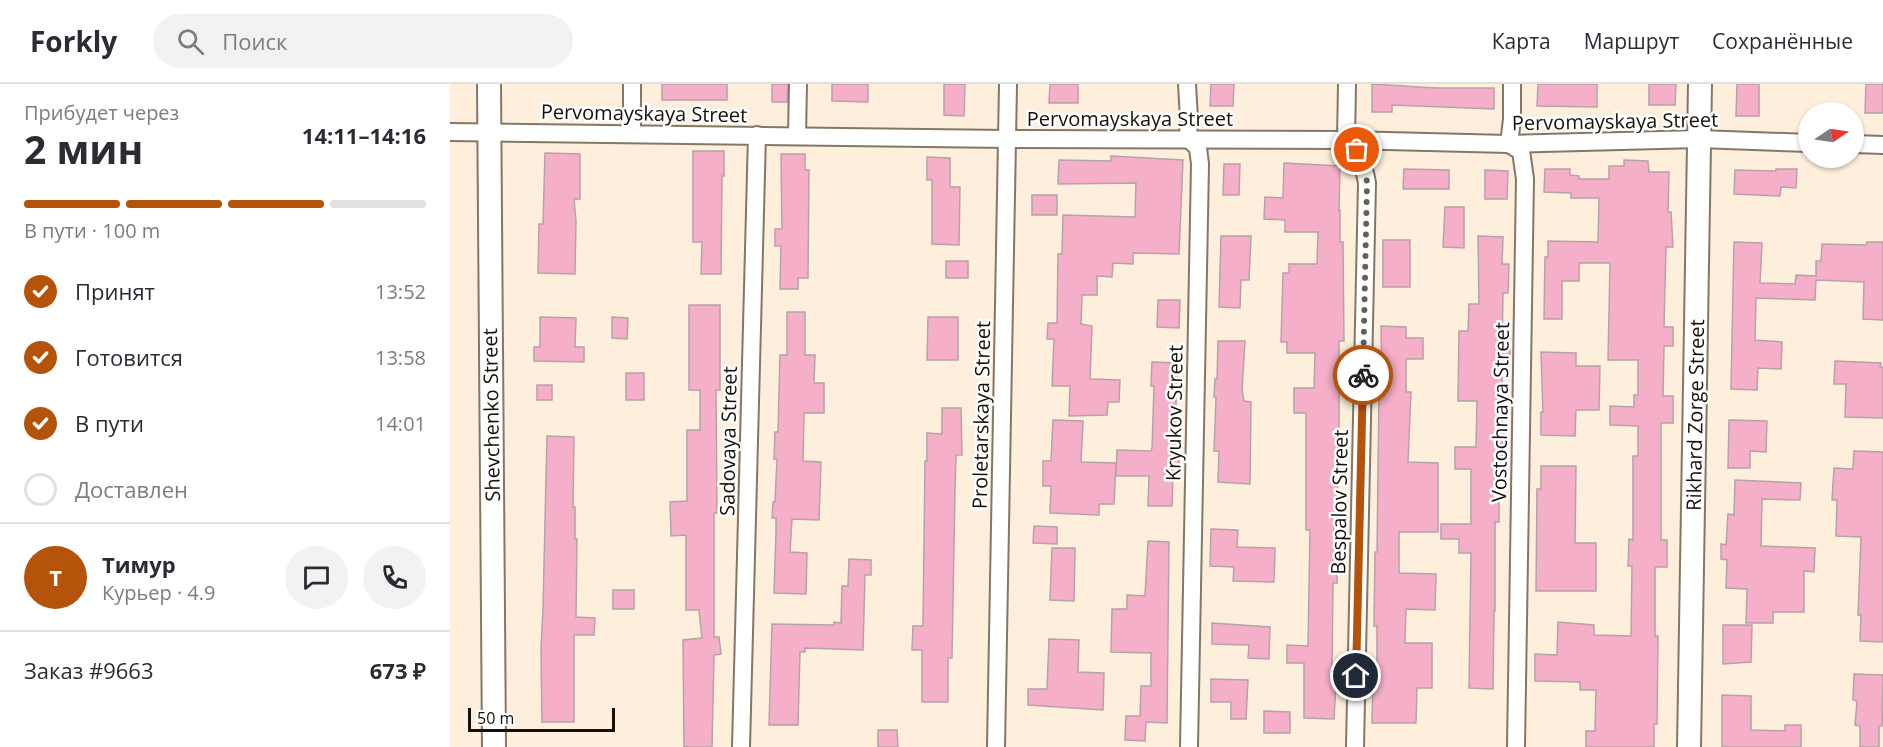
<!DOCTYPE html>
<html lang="ru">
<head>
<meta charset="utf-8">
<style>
	:root { --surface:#fff; --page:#f2f2f3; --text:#2b2b33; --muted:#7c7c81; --line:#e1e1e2; --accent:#b45309 }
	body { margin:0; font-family:"Open Sans",sans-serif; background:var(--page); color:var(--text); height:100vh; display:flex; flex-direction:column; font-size:22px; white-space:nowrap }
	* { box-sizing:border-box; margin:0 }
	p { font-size:20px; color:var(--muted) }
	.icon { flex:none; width:33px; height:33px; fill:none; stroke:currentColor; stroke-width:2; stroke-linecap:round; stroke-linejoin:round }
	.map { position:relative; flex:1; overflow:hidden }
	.panel { display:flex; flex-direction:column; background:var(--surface); width:450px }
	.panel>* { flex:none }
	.needle { width:39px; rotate:77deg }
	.tools { position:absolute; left:1348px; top:18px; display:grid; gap:12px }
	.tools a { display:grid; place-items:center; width:66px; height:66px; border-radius:50%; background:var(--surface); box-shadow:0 2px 4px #0004; font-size:30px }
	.scale { position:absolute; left:18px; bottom:15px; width:147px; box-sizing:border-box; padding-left:6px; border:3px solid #15110a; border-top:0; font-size:16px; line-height:21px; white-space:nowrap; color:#15110a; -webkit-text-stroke:4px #fff; paint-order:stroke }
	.pin { position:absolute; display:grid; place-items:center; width:51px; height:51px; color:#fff; margin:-26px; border:3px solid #fff; border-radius:50%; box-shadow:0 2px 6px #0007 }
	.courier { position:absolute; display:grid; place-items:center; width:60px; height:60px; margin:-30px; border:4px solid #b45309; border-radius:50%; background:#fff; color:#222; box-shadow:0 2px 8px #0007 }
	.headline em { font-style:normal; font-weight:700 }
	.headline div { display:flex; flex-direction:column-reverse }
	.headline { display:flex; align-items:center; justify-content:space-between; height:102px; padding:0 24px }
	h1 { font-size:39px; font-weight:700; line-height:45px }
	.bar { display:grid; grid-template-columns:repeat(4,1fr); gap:9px 6px; align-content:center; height:72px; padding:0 24px }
	.bar i { height:8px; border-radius:4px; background:var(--line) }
	.bar .active { background:var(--accent) }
	.bar p { grid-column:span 4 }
	.line { display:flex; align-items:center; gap:15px; padding:0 24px; border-top:2px solid var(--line) }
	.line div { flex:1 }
	.round { display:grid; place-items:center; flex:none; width:63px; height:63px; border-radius:32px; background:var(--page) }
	ol { padding:0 24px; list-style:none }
	li { display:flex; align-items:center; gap:18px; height:66px }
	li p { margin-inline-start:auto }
	li .icon { padding:6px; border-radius:50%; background:var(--accent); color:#fff; stroke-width:4 }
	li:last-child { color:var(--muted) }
	li i { width:33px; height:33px; border:3px solid var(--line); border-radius:50% }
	header { display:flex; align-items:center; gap:36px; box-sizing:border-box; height:84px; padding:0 30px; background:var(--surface); border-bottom:2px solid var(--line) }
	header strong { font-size:28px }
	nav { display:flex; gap:33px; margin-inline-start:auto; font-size:21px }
	.search { width:420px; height:54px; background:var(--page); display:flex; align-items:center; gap:15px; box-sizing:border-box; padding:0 21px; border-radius:33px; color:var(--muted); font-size:22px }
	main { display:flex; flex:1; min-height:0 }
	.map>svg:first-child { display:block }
</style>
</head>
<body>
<header>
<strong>Forkly</strong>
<div class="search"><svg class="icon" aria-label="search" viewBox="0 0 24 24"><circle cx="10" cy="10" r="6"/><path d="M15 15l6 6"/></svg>Поиск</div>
<nav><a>Карта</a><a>Маршрут</a><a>Сохранённые</a></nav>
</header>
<main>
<section class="panel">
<div class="headline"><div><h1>2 мин</h1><p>Прибудет через</p></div><em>14:11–14:16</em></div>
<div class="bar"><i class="active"></i><i class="active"></i><i class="active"></i><i></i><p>В пути · 100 m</p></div>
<ol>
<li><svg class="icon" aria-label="check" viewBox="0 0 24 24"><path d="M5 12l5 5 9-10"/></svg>Принят<p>13:52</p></li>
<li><svg class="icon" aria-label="check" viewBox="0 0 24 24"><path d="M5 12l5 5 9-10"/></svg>Готовится<p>13:58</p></li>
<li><svg class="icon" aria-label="check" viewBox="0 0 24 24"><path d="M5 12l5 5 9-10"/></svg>В пути<p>14:01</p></li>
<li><i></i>Доставлен</li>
</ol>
<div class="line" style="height:108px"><b class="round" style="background:var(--accent);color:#fff">Т</b><div><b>Тимур</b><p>Курьер · 4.9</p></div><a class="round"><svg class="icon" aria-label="chat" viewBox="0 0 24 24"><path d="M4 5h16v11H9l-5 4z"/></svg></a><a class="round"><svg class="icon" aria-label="phone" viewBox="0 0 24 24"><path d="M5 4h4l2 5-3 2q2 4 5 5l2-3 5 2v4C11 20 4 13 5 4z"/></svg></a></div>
<div class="line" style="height:78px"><div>Заказ #9663</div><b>673 ₽</b></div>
</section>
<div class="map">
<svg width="1433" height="663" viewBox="0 0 1433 663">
	<rect width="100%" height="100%" fill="#fdefdc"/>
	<g fill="#f6afc9" stroke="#b8a1a8" stroke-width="1.5">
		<rect x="212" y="0" width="65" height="16"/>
		<polygon points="322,0 338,0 337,18 322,18"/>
		<polygon points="382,0 418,0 418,18 382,17"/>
		<polygon points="494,0 515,0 514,32 494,31"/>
		<polygon points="600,0 628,0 628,19 599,19"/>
		<polygon points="761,0 784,0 783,22 760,22"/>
		<polygon points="922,0 986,4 1044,4 1044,25 942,21 942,28 922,28"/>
		<polygon points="1088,0 1147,0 1147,23 1087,22"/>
		<polygon points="1199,0 1226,0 1225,21 1199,21"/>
		<polygon points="1287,0 1309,0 1309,32 1286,32"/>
		<polygon points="1416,0 1433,0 1433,29 1415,29"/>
		<polygon points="243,67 274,67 274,92 272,92 271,190 251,190 252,158 243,158"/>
		<polygon points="95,69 130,70 130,115 124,115 126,137 125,190 88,189 89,140 93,140"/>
		<polygon points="331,70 355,70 355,86 359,86 358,194 348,194 348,205 330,205 331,162 325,162 325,145 332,145"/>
		<polygon points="661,72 733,76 729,170 683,169 683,180 663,179 662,193 647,192 647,211 632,211 631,240 642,242 640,295 670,296 669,318 658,318 657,331 619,332 620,302 602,302 604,255 597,255 598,239 607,239 608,170 612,170 613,131 685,133 686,99 608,100 609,76 661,77"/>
		<polygon points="477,73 500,74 500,103 510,103 509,161 482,160 482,96 477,96"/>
		<polygon points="1174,76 1198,77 1199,88 1219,88 1218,128 1221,128 1223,163 1216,163 1214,243 1223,243 1223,262 1214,262 1213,312 1223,312 1223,339 1211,339 1211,456 1217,456 1217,483 1205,483 1205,552 1208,552 1207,640 1204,640 1204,663 1136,663 1136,647 1145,647 1146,606 1130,606 1130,598 1085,597 1085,570 1107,571 1108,538 1144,541 1144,551 1181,552 1182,482 1178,482 1179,455 1183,456 1183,372 1188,372 1188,342 1160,341 1160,322 1184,323 1184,311 1188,311 1188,276 1158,276 1160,179 1129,179 1129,197 1112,197 1112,235 1094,235 1095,173 1098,173 1098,157 1148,158 1149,114 1121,114 1121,109 1094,108 1095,85 1120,85 1120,91 1129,92 1129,95 1159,95 1159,82 1174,82"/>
		<polygon points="834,79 890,82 889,126 890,126 890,158 893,158 894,257 889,257 889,352 888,352 886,390 888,390 887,431 884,431 883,482 887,482 887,499 883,499 882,582 887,582 884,635 854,634 854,579 837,579 837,561 858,562 860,446 856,446 856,329 844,329 844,304 864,304 865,269 837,269 837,258 831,258 833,189 839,189 839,180 867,180 868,148 835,148 835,136 814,135 815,113 833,114"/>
		<polygon points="774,80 790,80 789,111 773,111"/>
		<polygon points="954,85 999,86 999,105 953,105"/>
		<polygon points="1326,85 1347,85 1346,104 1331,103 1330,112 1284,110 1285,86 1326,87"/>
		<polygon points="1035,86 1058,87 1057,115 1035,115"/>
		<rect x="582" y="111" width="25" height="20"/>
		<polygon points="995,123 1014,123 1014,164 993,163"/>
		<polygon points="771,152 801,152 799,196 791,196 790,224 769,223"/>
		<polygon points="1028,152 1053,153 1052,180 1059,180 1058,209 1053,209 1052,265 1060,265 1060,280 1052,280 1053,384 1049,384 1049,438 1045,438 1045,527 1044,527 1043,605 1019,604 1021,469 1009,469 1009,455 991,455 991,440 1021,440 1021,385 1005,385 1005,363 1026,363 1027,317 1008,317 1009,247 1018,247 1019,220 1029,220"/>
		<rect x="933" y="156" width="27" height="47"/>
		<polygon points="1284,158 1312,159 1310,199 1345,200 1346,191 1366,192 1366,177 1371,177 1372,160 1416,161 1417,158 1433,158 1433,236 1413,235 1414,198 1366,196 1365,216 1306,214 1305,256 1332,258 1331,285 1308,284 1307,306 1281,305"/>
		<rect x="496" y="177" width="22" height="17"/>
		<polygon points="708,216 730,216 729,244 707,243"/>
		<polygon points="239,221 270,221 270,306 266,306 267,429 264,429 264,553 269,553 271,570 264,571 262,663 234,663 233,556 252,554 249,526 236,526 236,451 221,452 221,450 220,418 237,417 237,346 250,346 250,306 239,306"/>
		<polygon points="337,228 355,228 355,271 365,271 364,299 374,299 374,329 354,329 353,377 371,378 369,436 342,435 340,468 357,469 356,510 324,509 326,448 326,434 322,434 323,418 325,418 327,375 324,375 325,348 328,348 330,271 337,271"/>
		<polygon points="90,233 126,234 125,263 134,263 134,278 84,277 84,263 90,263"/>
		<polygon points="162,233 178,234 177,255 162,254"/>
		<polygon points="478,233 508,233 508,276 477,276"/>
		<polygon points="931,242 956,243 956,254 973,254 973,275 956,275 956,308 961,308 958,378 988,379 988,448 949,448 949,489 986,490 985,526 956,525 955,559 982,559 982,604 967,604 966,639 922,639 923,592 926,592 927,573 927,542 924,542 925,468 927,468 929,307 932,307"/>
		<polygon points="768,257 795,257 792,306 794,317 801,318 800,400 768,398 769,367 764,367 766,313 764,313 765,295 767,295"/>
		<polygon points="1091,268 1126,269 1126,282 1150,282 1149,326 1126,326 1125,352 1091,351 1091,328 1093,328"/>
		<polygon points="1385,277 1431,279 1430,283 1433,283 1433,334 1395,333 1396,300 1384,300"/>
		<polygon points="702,278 727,279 725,365 729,365 729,390 723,389 722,422 698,422 699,392 666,392 667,366 701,367 702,364 704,302 701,302"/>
		<rect x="176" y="289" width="18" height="27"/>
		<rect x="87" y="301" width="15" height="15"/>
		<polygon points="492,324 511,324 512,371 506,371 505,404 502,574 498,574 498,618 472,618 472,566 462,566 463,542 473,542 475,377 477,377 477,349 492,350"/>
		<polygon points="603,336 633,337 631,378 666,379 664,420 649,420 649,431 600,429 601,402 593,402 593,377 601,377"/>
		<polygon points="1279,336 1317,337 1316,368 1300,367 1300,384 1278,384"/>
		<polygon points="97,352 124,353 123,423 125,423 125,455 127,455 126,533 145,534 144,551 124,551 124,638 92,638 91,565 93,524"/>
		<polygon points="1404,367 1433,368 1433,558 1410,557 1411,531 1408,531 1411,453 1386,452 1387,416 1382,416 1384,384 1403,385"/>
		<polygon points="1091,382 1126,382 1125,459 1146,459 1146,507 1086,507 1087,405 1091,405"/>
		<polygon points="1285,396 1351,399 1350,416 1312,415 1311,462 1365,464 1364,488 1354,487 1354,528 1323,528 1323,539 1296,539 1297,505 1276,504 1277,476 1271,475 1271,460 1276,461 1278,430 1284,431"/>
		<polygon points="584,442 607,443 607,460 583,459"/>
		<polygon points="761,445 788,446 787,463 825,464 824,498 783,497 784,483 760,482"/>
		<polygon points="698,457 719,458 717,639 696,638 695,657 675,656 676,632 690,632 691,602 701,602 701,569 661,568 662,525 677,525 677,511 695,512"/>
		<polygon points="602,464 625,464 624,517 600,516"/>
		<polygon points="399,475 421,476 421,491 415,491 413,566 355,564 355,568 350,568 348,641 319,641 322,540 384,541 384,538 391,539 392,502 398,502"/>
		<rect x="163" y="506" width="21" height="19"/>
		<polygon points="762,539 820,543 819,575 798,574 799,561 762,560"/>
		<polygon points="1273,541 1302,541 1301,578 1273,580"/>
		<polygon points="599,555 629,556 628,588 654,589 653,626 578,621 578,605 597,605"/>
		<polygon points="1404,590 1433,591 1432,642 1429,642 1429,663 1410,663 1410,642 1405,641 1407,617 1403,616"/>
		<polygon points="761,595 798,596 796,635 781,635 781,618 761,618"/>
		<polygon points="1272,611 1301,612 1301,646 1335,647 1335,641 1351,641 1351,663 1272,663"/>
		<polygon points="814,627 840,628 840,649 814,649"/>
		<polygon points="428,646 447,646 448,663 428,663"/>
	</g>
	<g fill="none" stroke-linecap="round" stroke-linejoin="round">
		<g stroke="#847767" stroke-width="20">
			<g id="street">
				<polyline points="737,0 739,35 738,54 748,64 750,80 739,663"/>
				<path d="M897 0 896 56C909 69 914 81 917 99L905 663"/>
				<polyline points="1062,0 1062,35 1059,60 1071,67 1075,95 1066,663"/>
				<polyline points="0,48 557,55 896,56 1059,60 1249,55 1359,59"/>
				<polyline points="182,50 182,0"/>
				<polyline points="347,52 348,0"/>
				<polyline points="1404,60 1433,61"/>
				<polyline points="291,663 307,51"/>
				<polyline points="546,663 558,0"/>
			</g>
		</g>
		<g stroke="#847767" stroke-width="26">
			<g id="secondary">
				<polyline points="39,0 44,663"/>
				<polyline points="1239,663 1250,0"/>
			</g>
		</g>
		<use href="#street" stroke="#fff" stroke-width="16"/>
		<use href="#secondary" stroke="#fff" stroke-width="22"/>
	</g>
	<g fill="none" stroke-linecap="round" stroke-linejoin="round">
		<polyline stroke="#665f54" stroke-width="6" stroke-dasharray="0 10.8" points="907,66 915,83 917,99 913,291"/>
		<polyline stroke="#b45309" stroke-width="8" points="906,592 913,291"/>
	</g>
	<g text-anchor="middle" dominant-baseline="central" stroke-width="5" stroke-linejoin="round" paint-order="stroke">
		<g font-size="20" fill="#15110a" stroke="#fff">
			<text transform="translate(194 29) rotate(1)">Pervomayskaya Street</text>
			<text x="680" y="34">Pervomayskaya Street</text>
			<text transform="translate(1165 37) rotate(-1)">Pervomayskaya Street</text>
			<text transform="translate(1050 328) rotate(-89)">Vostochnaya Street</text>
			<text transform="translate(724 329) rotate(-89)">Kryukov Street</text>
			<text transform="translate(41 331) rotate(-91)">Shevchenko Street</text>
			<text transform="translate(531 331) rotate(-89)">Proletarskaya Street</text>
			<text transform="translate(1245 331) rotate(-89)">Rikhard Zorge Street</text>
			<text transform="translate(278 357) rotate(-89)">Sadovaya Street</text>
			<text transform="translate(889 418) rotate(-89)">Bespalov Street</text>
		</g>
	</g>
</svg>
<div class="tools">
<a><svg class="needle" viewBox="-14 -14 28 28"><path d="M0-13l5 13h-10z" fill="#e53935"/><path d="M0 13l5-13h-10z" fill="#7c7c81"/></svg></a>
</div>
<div class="scale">50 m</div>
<div class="pin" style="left:907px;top:66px;background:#ea580c"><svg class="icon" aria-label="bag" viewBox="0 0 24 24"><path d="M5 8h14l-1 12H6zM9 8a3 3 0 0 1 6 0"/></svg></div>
<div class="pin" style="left:906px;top:592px;background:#1f2937"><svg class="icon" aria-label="home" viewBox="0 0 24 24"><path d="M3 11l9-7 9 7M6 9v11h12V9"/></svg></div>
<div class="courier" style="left:913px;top:291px"><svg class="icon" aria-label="bike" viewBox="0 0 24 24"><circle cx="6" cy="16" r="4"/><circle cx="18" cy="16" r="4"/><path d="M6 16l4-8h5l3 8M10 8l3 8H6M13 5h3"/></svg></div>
</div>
</main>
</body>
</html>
